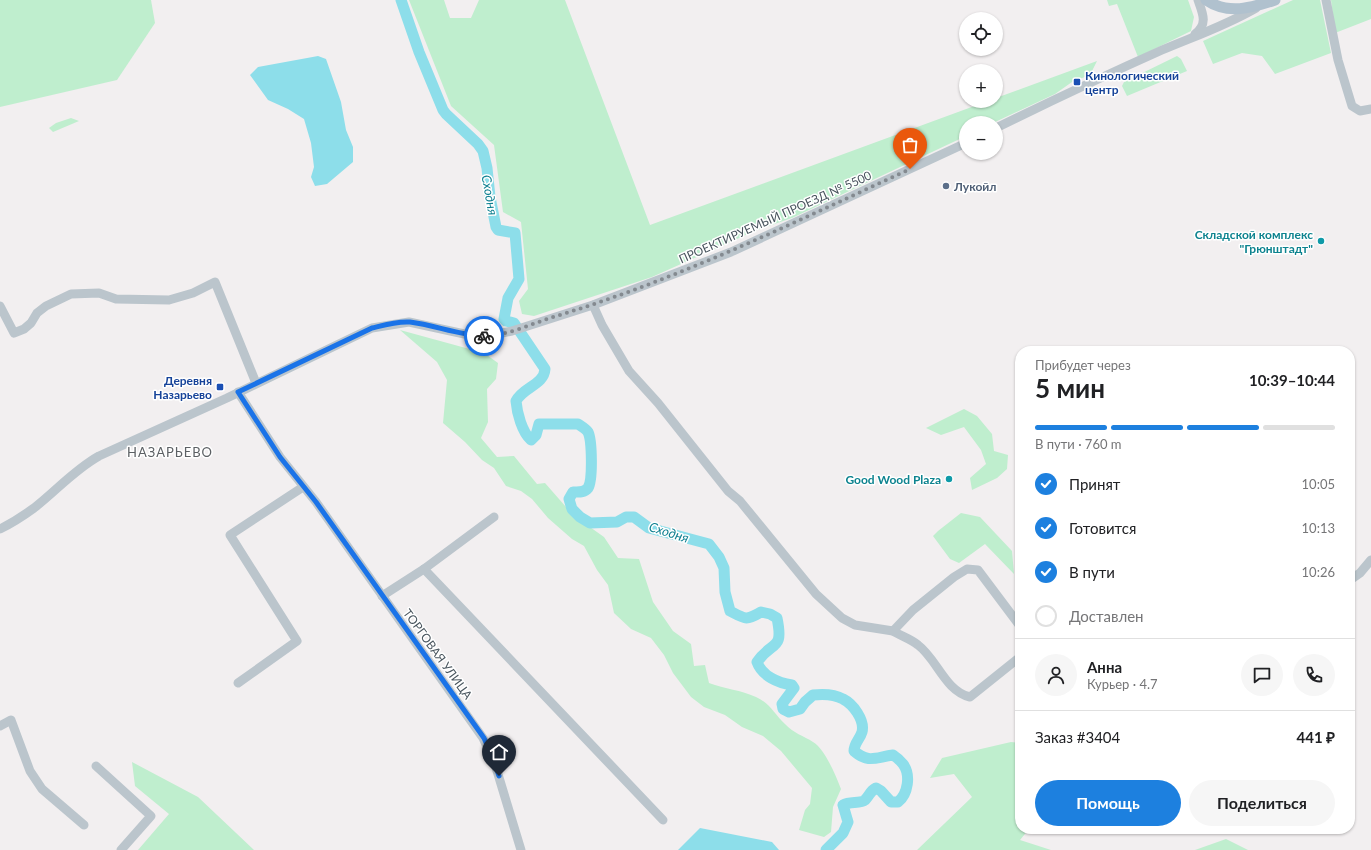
<!DOCTYPE html>
<html lang="ru">
<head>
<meta charset="utf-8">
<style>
	:root { --surface:#fff; --page:#f6f6f6; --text:#202124; --muted:#757577; --line:#e0e0e0; --accent:#1d80df }
	body { margin:0; font-family:Lato,sans-serif; background:var(--page); color:var(--text); height:100vh; display:flex; flex-direction:column; font-size:15px; white-space:nowrap }
	* { box-sizing:border-box; margin:0 }
	p { font-size:13px; color:var(--muted) }
	.icon { flex:none; width:22px; height:22px; fill:none; stroke:currentColor; stroke-width:2; stroke-linecap:round; stroke-linejoin:round }
	.map { position:relative; flex:1; overflow:hidden }
	.side { position:absolute; left:1015px; top:346px; width:340px; height:488px; display:flex; flex-direction:column; background:var(--surface); border-radius:16px; box-shadow:0 1px 3px #0004 }
	.side>* { flex:none }
	.tools { position:absolute; left:959px; top:12px; display:grid; gap:8px }
	.tools a { display:grid; place-items:center; width:44px; height:44px; border-radius:50%; background:var(--surface); box-shadow:0 1px 3px #0004; font-size:20px }
	.pin { position:absolute; display:grid; place-items:center; width:34px; height:34px; color:#fff; margin:-41px -17px; border-radius:50% 50% 50% 0; rotate:-45deg; box-shadow:0 0 4px #0007 }
	.pin .icon { rotate:45deg }
	.courier { position:absolute; display:grid; place-items:center; width:40px; height:40px; margin:-20px; border:3px solid #1a73e8; border-radius:50%; background:#fff; color:#222; box-shadow:0 1px 5px #0007 }
	.head em { font-style:normal; font-weight:700 }
	.head div { display:flex; flex-direction:column-reverse }
	.head { display:flex; align-items:center; justify-content:space-between; height:68px; padding:0 20px }
	h1 { font-size:26px; font-weight:700; line-height:30px }
	.bar { display:grid; grid-template-columns:repeat(4,1fr); gap:6px 4px; align-content:center; height:48px; padding:0 20px }
	.bar i { height:5px; border-radius:3px; background:var(--line) }
	.bar .on { background:var(--accent) }
	.bar p { grid-column:span 4 }
	.line { display:flex; align-items:center; gap:10px; padding:0 20px; border-top:1px solid var(--line) }
	.line div { flex:1 }
	.round { display:grid; place-items:center; flex:none; width:42px; height:42px; border-radius:21px; background:var(--page) }
	ol { padding:0 20px; list-style:none }
	li { display:flex; align-items:center; gap:12px; height:44px }
	li p { margin-inline-start:auto }
	li .icon { padding:4px; border-radius:50%; background:var(--accent); color:#fff; stroke-width:4 }
	li:last-child { color:var(--muted) }
	li i { width:22px; height:22px; border:2px solid var(--line); border-radius:50% }
	.primary-button { display:flex; gap:8px; margin-top:auto; padding:8px 20px }
	.primary-button a { flex:1; height:46px; border-radius:24px; background:var(--accent); color:#fff; font-size:16px; font-weight:700; line-height:46px; text-align:center }
	.primary-button a+a { background:var(--page); color:var(--text) }
	.map>svg:first-child { display:block }
</style>
</head>
<body>
<div class="map">
<svg width="1371" height="850" viewBox="0 0 1371 850">
	<rect width="100%" height="100%" fill="#f2eff0"/>
	<g fill="#bfeece">
		<polygon points="0,0 151,0 155,23 117,80 0,107"/>
		<polygon points="409,0 444,0 450,18 471,18 479,0 565,0 650,225 988,101 996,101 996,98 1097,61 1090,75 1072,82 1055,94 993,123 966,123 966,136 792,218 757,230 652,277 534,316 522,314 519,301 528,289 521,222 503,212 494,145 451,106"/>
		<polygon points="1107,0 1188,0 1194,17 1191,31 1138,57 1117,4 1109,6"/>
		<polygon points="1293,0 1320,0 1331,53 1275,74 1262,56 1242,53 1213,64 1203,41"/>
		<polygon points="1331,0 1371,0 1371,19 1335,33"/>
		<polygon points="1177,56 1181,59 1187,71 1127,96 1122,86 1124,82"/>
		<polygon points="71,118 79,121 53,132 49,128 56,123"/>
		<path d="M400 330 484 353 498 363 496 379 487 389 488 422 481 438 497 457 514 456 537 484 545 483 573 515 604 537 618 558 639 559 653 602 673 631 691 644 694 666 705 665 709 683C725 689 741 690 756 697 770 703 775 715 785 724 793 733 804 736 813 742 825 749 836 776 841 789L833 807 831 832 824 837 799 830 805 810 810 804 812 788 781 751 763 736 742 727 725 715 704 707 691 697 673 673 664 655 651 638 631 629 614 613 608 585 597 570 584 546 572 539 548 518 532 499 521 491 506 486 494 468 482 460 465 442 443 423 447 380 437 362Z"/>
		<polygon points="964,409 977,416 992,434 994,451 1008,455 1007,469 997,478 972,490 970,478 986,464 981,450 964,427 941,435 926,428"/>
		<polygon points="961,513 980,517 1012,551 1014,574 985,544 959,563 950,559 933,536 938,531"/>
		<polygon points="1011,742 1020,743 1020,829 1029,829 1020,840 1051,850 917,850 972,797 954,774 930,778 942,758"/>
		<polygon points="132,762 198,797 254,850 138,850 169,814 135,786"/>
		<polygon points="1226,839 1248,850 1195,850"/>
	</g>
	<g fill="#8ddeea">
		<polygon points="318,56 326,59 341,102 346,130 353,147 353,162 327,184 315,186 311,177 314,167 311,143 304,119 288,109 268,100 250,75 258,67"/>
		<polygon points="700,828 772,842 779,850 678,850"/>
	</g>
	<g fill="none" stroke-linecap="round" stroke-linejoin="round">
		<path stroke="#8ddeea" stroke-width="11" d="M401 0 419 52 443 110 446 114 478 144 483 151 487 168 490 197 496 227 498 230 515 233 519 279 508 298 504 319 506 321 514 323 545 369C544 385 523 387 516 401 517 413 522 432 531 440L536 435 539 424H578C581 426 586 429 588 432 592 440 593 480 588 488 584 493 579 492 573 492L569 499 572 509 580 517 590 523 617 522 626 517H634L649 528 709 544 719 557 724 568 725 592 730 611C745 619 746 621 761 612L770 614 777 618C784 652 772 640 757 662 762 676 778 683 792 685L794 688 782 704 783 709 789 712 800 709 805 702 813 695C822 694 834 694 843 699 853 704 865 720 862 732 860 739 854 743 854 751 869 764 876 757 893 755 896 757 900 760 903 764 911 775 908 794 898 802H891L881 791 876 788C870 791 870 795 865 800 860 804 850 801 843 805L848 822 843 833 826 850"/>
		<g stroke="#bbc5cc" stroke-width="9">
			<polyline points="1326,0 1338,60 1352,106 1360,111 1371,109"/>
			<path d="M1195 34C1208 24 1203 14 1198 0"/>
			<path d="M996 128C1051 101 1106 75 1162 50 1195 36 1225 26 1256 8"/>
			<polyline points="593,305 602,325 629,371 658,403 728,491 740,501 816,594 842,618 855,625 893,631 913,610 954,577 967,569 978,570 1020,626"/>
			<polyline points="0,306 14,333 24,329 31,323 37,313 46,306 71,294 99,293 116,299 169,300 193,293 215,282 256,383"/>
			<polyline points="238,392 280,457 316,502 483,738 494,761 521,850"/>
			<path d="M0 529C12 523 23 516 34 508 56 491 74 470 99 456L227 398 372 328 409 322 469 335 487 336 512 331 593 305 731 252 966 143"/>
			<polyline points="424,569 663,820"/>
			<polyline points="1350,580 1360,573 1371,560"/>
			<polyline points="382,596 424,569 494,517"/>
			<path d="M893 631C901 636 911 639 918 645 937 659 945 691 970 697L1020 657"/>
			<polyline points="238,683 297,641 230,535 303,487"/>
			<polyline points="0,726 11,720 30,771 42,789 84,825"/>
			<polyline points="96,766 151,816 121,850"/>
		</g>
		<path stroke="#b0c1ce" stroke-width="11" d="M1206 0C1228 15 1251 8 1275 0"/>
	</g>
	<g fill="none" stroke-linecap="round" stroke-linejoin="round">
		<path stroke="#848a90" stroke-width="4" stroke-dasharray="0 7.2" d="M484 336C503 337 534 323 553 317 677 280 793 223 910 169"/>
		<path stroke="#1a73e8" stroke-width="5" d="M484 336C458 335 435 325 410 322 397 321 384 325 372 328L238 392 280 457 316 502 484 738 494 761 499 776"/>
	</g>
	<g fill="#1a4fb4" stroke="#fff" stroke-width="1.5">
		<rect x="1073" y="78" width="8" height="8" rx="2"/>
		<rect x="216" y="383" width="8" height="8" rx="2"/>
	</g>
	<circle fill="#5c6f8a" stroke="#fff" stroke-width="1.5" cx="946" cy="186" r="4"/>
	<g fill="#0f9aa8" stroke="#fff" stroke-width="1.5">
		<circle cx="1321" cy="241" r="4"/>
		<circle cx="949" cy="479" r="4"/>
	</g>
	<g text-anchor="middle" dominant-baseline="central" stroke-width="3" stroke-linejoin="round" paint-order="stroke">
		<g font-size="12" font-weight="bold" fill="#164399" stroke="#fff" text-anchor="start">
			<text x="1085" y="75">Кинологический<tspan x="1085" dy="14">центр</tspan></text>
			<text x="212" y="380" text-anchor="end">Деревня<tspan x="212" dy="14">Назарьево</tspan></text>
		</g>
		<g font-size="12" font-weight="bold" fill="#4e5e75" stroke="#fff" text-anchor="start">
			<text x="954" y="186">Лукойл</text>
		</g>
		<g font-size="12" fill="#48545d" stroke="#fff">
			<text transform="translate(775 217) rotate(-24)">ПРОЕКТИРУЕМЫЙ ПРОЕЗД № 5500</text>
			<text transform="translate(438 654) rotate(54)">ТОРГОВАЯ УЛИЦА</text>
		</g>
		<g font-size="12" font-weight="bold" fill="#0d838f" stroke="#fff" text-anchor="end">
			<text x="1313" y="234">Складской комплекс<tspan x="1313" dy="14">"Грюнштадт"</tspan></text>
			<text x="941" y="479">Good Wood Plaza</text>
		</g>
		<g font-size="13" font-style="italic" fill="#0f8091" stroke="#fff">
			<text transform="translate(490 195) rotate(80)">Сходня</text>
			<text transform="translate(669 532) rotate(18)">Сходня</text>
		</g>
		<g font-size="13" letter-spacing="1" fill="#5c6064" stroke="#fff">
			<text x="170" y="452">НАЗАРЬЕВО</text>
		</g>
	</g>
</svg>
<div class="tools">
<a><svg class="icon" aria-label="locate" viewBox="0 0 24 24"><circle cx="12" cy="12" r="6"/><path d="M12 2v4M12 18v4M2 12h4M18 12h4"/></svg></a>
<a>+</a>
<a>−</a>
</div>
<div class="pin" style="left:910px;top:169px;background:#ea580c"><svg class="icon" aria-label="bag" viewBox="0 0 24 24"><path d="M5 8h14l-1 12H6zM9 8a3 3 0 0 1 6 0"/></svg></div>
<div class="pin" style="left:499px;top:776px;background:#1f2937"><svg class="icon" aria-label="home" viewBox="0 0 24 24"><path d="M3 11l9-7 9 7M6 9v11h12V9"/></svg></div>
<div class="courier" style="left:484px;top:336px"><svg class="icon" aria-label="bike" viewBox="0 0 24 24"><circle cx="6" cy="16" r="4"/><circle cx="18" cy="16" r="4"/><path d="M6 16l4-8h5l3 8M10 8l3 8H6M13 5h3"/></svg></div>
<section class="side">
<div class="head"><div><h1>5 мин</h1><p>Прибудет через</p></div><em>10:39–10:44</em></div>
<div class="bar"><i class="on"></i><i class="on"></i><i class="on"></i><i></i><p>В пути · 760 m</p></div>
<ol>
<li><svg class="icon" aria-label="check" viewBox="0 0 24 24"><path d="M5 12l5 5 9-10"/></svg>Принят<p>10:05</p></li>
<li><svg class="icon" aria-label="check" viewBox="0 0 24 24"><path d="M5 12l5 5 9-10"/></svg>Готовится<p>10:13</p></li>
<li><svg class="icon" aria-label="check" viewBox="0 0 24 24"><path d="M5 12l5 5 9-10"/></svg>В пути<p>10:26</p></li>
<li><i></i>Доставлен</li>
</ol>
<div class="line" style="height:72px"><a class="round"><svg class="icon" aria-label="person" viewBox="0 0 24 24"><circle cx="12" cy="8" r="4"/><path d="M4 21q1-7 8-7t8 7"/></svg></a><div><b>Анна</b><p>Курьер · 4.7</p></div><a class="round"><svg class="icon" aria-label="chat" viewBox="0 0 24 24"><path d="M4 5h16v11H9l-5 4z"/></svg></a><a class="round"><svg class="icon" aria-label="phone" viewBox="0 0 24 24"><path d="M5 4h4l2 5-3 2q2 4 5 5l2-3 5 2v4C11 20 4 13 5 4z"/></svg></a></div>
<div class="line" style="height:52px"><div>Заказ #3404</div><b>441 ₽</b></div>
<div class="primary-button"><a>Помощь</a><a>Поделиться</a></div>
</section>
</div>
</body>
</html>
